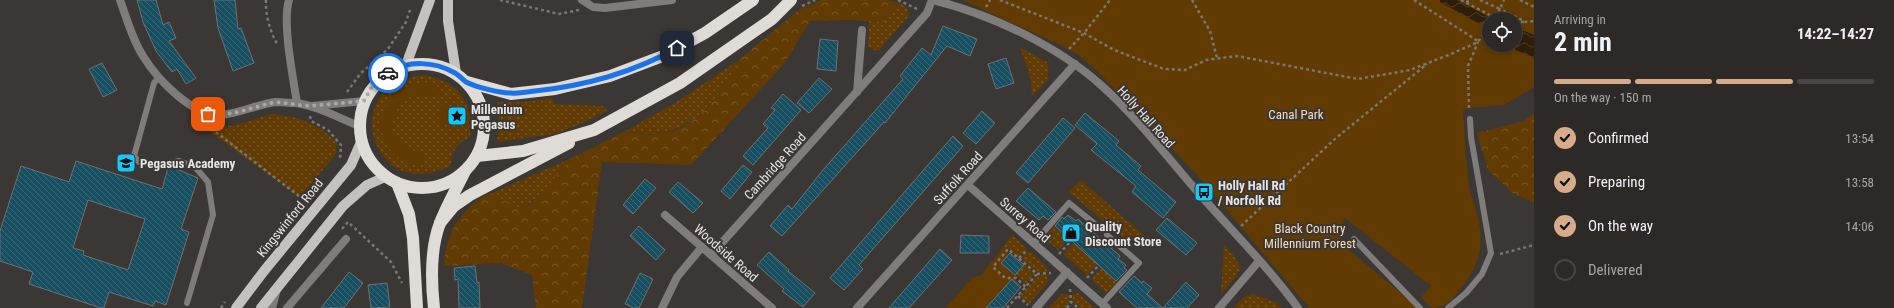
<!DOCTYPE html>
<html lang="en">
<head>
<meta charset="utf-8">
<style>
	:root { --surface:#2c2927; --page:#383533; --text:#f1f3f6; --muted:#a6a6a7; --line:#484544; --accent:#d6ab8b }
	body { margin:0; font-family:"Roboto Condensed",sans-serif; background:var(--page); color:var(--text); height:100vh; display:flex; flex-direction:column; font-size:15px; white-space:nowrap }
	* { box-sizing:border-box; margin:0 }
	p { font-size:13px; color:var(--muted) }
	.icon { flex:none; width:22px; height:22px; fill:none; stroke:currentColor; stroke-width:2; stroke-linecap:round; stroke-linejoin:round }
	.map { position:relative; flex:1; overflow:hidden }
	.drawer { display:flex; flex-direction:column; background:var(--surface); width:360px }
	.drawer>* { flex:none }
	.tools { position:absolute; left:1482px; top:12px; display:grid; gap:8px }
	.tools a { display:grid; place-items:center; width:40px; height:40px; border-radius:50%; background:var(--surface); box-shadow:0 2px 6px #0003,0 0 0 1px var(--line); font-size:20px }
	.pin { position:absolute; display:grid; place-items:center; width:34px; height:34px; color:#fff; margin:-17px; border-radius:8px; box-shadow:0 2px 6px #0006 }
	.courier { position:absolute; display:grid; place-items:center; width:40px; height:40px; margin:-20px; border:3px solid #1a73e8; border-radius:50%; background:#fff; color:#222; box-shadow:0 1px 5px #0007 }
	.head em { font-style:normal; font-weight:700 }
	.head div { display:flex; flex-direction:column-reverse }
	.head { display:flex; align-items:center; justify-content:space-between; height:68px; padding:0 20px }
	h1 { font-size:26px; font-weight:700; line-height:30px }
	.bar { display:grid; grid-template-columns:repeat(4,1fr); gap:6px 4px; align-content:center; height:48px; padding:0 20px }
	.bar i { height:5px; border-radius:3px; background:var(--line) }
	.bar .active { background:var(--accent) }
	.bar p { grid-column:span 4 }
	ol { padding:0 20px; list-style:none }
	li { display:flex; align-items:center; gap:12px; height:44px }
	li p { margin-inline-start:auto }
	li .icon { padding:4px; border-radius:50%; background:var(--accent); color:#111; stroke-width:4 }
	li:last-child { color:var(--muted) }
	li i { width:22px; height:22px; border:2px solid var(--line); border-radius:50% }
	main { display:flex; flex:1; min-height:0 }
	.map>svg:first-child { display:block }
</style>
</head>
<body>
<main>
<div class="map">
<svg width="1534" height="308" viewBox="0 0 1534 308">
	<defs>
		<pattern id="grass-dots" width="8" height="8" patternUnits="userSpaceOnUse"><rect width="8" height="8" fill="#613b01"/><path d="M2 2h.1M6 6h.1" fill="none" stroke="#785726" stroke-width="1.8" stroke-linecap="round"/></pattern>
		<pattern id="forest-crowns" width="20" height="18" patternUnits="userSpaceOnUse"><rect width="20" height="18" fill="#613b01"/><path d="M2 6a3 3 0 1 1 6 0M12 15a3 3 0 1 1 6 0" fill="none" stroke="#785726"/></pattern>
		<pattern id="water-waves" width="16" height="10" patternUnits="userSpaceOnUse"><rect width="16" height="10" fill="#2f1e09"/><path d="M0 5q4-4 8 0t8 0" fill="none" stroke="#4d3f2d"/></pattern>
		<pattern id="building-back-hatch" width="6" height="6" patternUnits="userSpaceOnUse"><rect width="6" height="6" fill="#174f61"/><path d="M-1 5l2 2M0 0l6 6M5-1l2 2" fill="none" stroke="#396878"/></pattern>
	</defs>
	<rect width="100%" height="100%" fill="#3a3734"/>
	<g fill="url(#grass-dots)">
		<path d="M899 3C906 5 909 9 909 16L879 50 876 51 868 46 869 21 884 22Z"/>
		<polygon points="1020,47 1048,63 1048,80 1032,96 1031,80"/>
		<path d="M739 60C719 97 699 129 654 134 645 135 634 132 624 132L675 103Z"/>
		<path d="M423 75C458 80 474 102 470 137 454 146 454 149 450 166 371 206 336 83 423 75Z"/>
		<polygon points="552,98 554,104 604,106 607,111 578,125 554,134 497,142 499,121 497,102 526,102"/>
		<path d="M271 114C299 117 317 122 337 143L336 154 300 197 206 129 236 125Z"/>
		<path d="M572 158C555 176 542 199 519 209 508 205 501 196 489 194Z"/>
		<polygon points="1081,180 1147,238 1137,249 1069,192"/>
		<polygon points="1054,226 1069,239 1058,250 1044,238"/>
		<polygon points="1012,235 1027,248 1018,257 1007,247 1005,249 1003,247"/>
		<polygon points="1074,243 1097,264 1087,275 1063,254"/>
		<path d="M1224 245C1248 270 1242 270 1221 294Z"/>
		<polygon points="1029,250 1046,266 1047,272 1038,273 1021,258"/>
		<polygon points="1024,265 1035,274 1026,284 1016,274"/>
		<polygon points="1101,268 1117,282 1106,293 1091,279"/>
		<polygon points="1047,274 1048,282 1029,304 1020,296 1038,275"/>
		<polygon points="1078,293 1095,308 1080,308 1073,302 1072,294"/>
		<polygon points="1062,294 1069,294 1070,302 1065,308 1049,308"/>
		<path d="M1253 294 1276 302 1281 308H1234C1240 301 1244 295 1253 294Z"/>
	</g>
	<g fill="url(#forest-crowns)">
		<path d="M822 0H887L899 3 884 22 851 20 810 21 784 64 691 165 602 162 582 308H536L532 275 501 263 444 266C445 240 455 218 476 202 479 199 485 195 489 194 498 193 510 206 519 209L529 205 538 197 572 158 624 132 652 135 674 131 690 123 706 109 720 93 739 60 800 9Z"/>
		<polygon points="1534,113 1534,203 1512,193 1488,170 1477,133 1524,121"/>
	</g>
	<g fill="#613b01" fill-rule="evenodd">
		<path d="M962 0H1534V87L1504 105 1469 108 1463 111C1465 137 1466 164 1470 190 1472 199 1476 208 1478 217 1485 251 1478 268 1457 293 1450 302 1444 308 1432 308L1421 297 1431 286 1345 218 1338 231 1344 246 1402 294 1416 308H1309L1199 177 1097 71 1076 53 1058 44ZM1489 19H1515V45H1489Z"/>
		<path d="M424 82C431 83 439 85 442 91L440 94C430 98 417 92 407 99 401 102 397 110 395 116 383 151 421 144 425 162 404 178 361 130 392 98 401 88 411 84 424 82Z"/>
		<polygon points="443,105 449,107 451,111 446,124 440,123 438,116 440,107"/>
		<polygon points="1003,247 1010,253 1001,263 1018,276 1014,281 1012,279 986,308 946,308 972,278 981,275"/>
	</g>
	<g fill="url(#water-waves)">
		<polygon points="1440,0 1457,0 1493,19 1489,19 1489,23 1485,21 1478,23 1440,2"/>
		<polygon points="1515,27 1534,35 1534,58 1516,50 1513,45 1515,45"/>
	</g>
	<g fill="url(#building-back-hatch)" stroke="#6d7173" fill-rule="evenodd">
		<polygon points="137,0 156,0 163,25 169,22 176,38 169,41 196,78 186,84 177,69 172,72 156,51 143,22"/>
		<polygon points="214,0 235,0 238,29 241,28 254,63 233,71 218,28"/>
		<polygon points="943,26 977,39 970,56 947,46 885,123 884,122 782,236 770,226 788,205 792,209 823,170 903,79 900,76 922,48 931,55"/>
		<polygon points="820,39 838,41 836,71 817,69"/>
		<polygon points="1006,58 1014,83 996,89 988,64"/>
		<polygon points="102,63 117,90 103,97 89,69"/>
		<polygon points="819,78 832,89 809,113 797,103"/>
		<polygon points="783,94 801,110 753,165 743,156 768,128 763,124 775,110 771,108"/>
		<polygon points="982,111 995,123 976,144 963,133"/>
		<polygon points="1085,113 1119,141 1116,145 1141,166 1138,170 1176,202 1163,218 1132,192 1136,186 1091,150 1097,144 1075,125"/>
		<polygon points="1063,118 1075,128 1028,183 1016,173"/>
		<polygon points="953,136 963,146 859,265 863,269 844,290 830,278"/>
		<path d="M76 161 162 189 168 168 172 167 198 178 181 229 189 232 166 305 155 301 153 306 109 292 104 308H101L29 284 33 272 0 261V231L21 166 69 182ZM88 200 145 219 128 270 83 255 84 251 73 248Z"/>
		<polygon points="743,165 752,172 730,199 721,191"/>
		<polygon points="645,179 656,188 633,214 623,205"/>
		<polygon points="678,182 703,203 693,213 669,192"/>
		<polygon points="1028,188 1056,212 1048,220 1043,216 1039,220 1016,201"/>
		<polygon points="1068,215 1076,221 1078,219 1120,256 1118,259 1126,265 1124,268 1127,270 1116,281 1055,226 1062,217 1064,219"/>
		<polygon points="1167,218 1197,243 1186,255 1156,230"/>
		<polygon points="639,226 665,250 656,260 630,236"/>
		<polygon points="961,235 989,236 989,253 960,253"/>
		<polygon points="940,249 952,260 909,308 889,308"/>
		<polygon points="769,252 789,270 788,271 815,293 803,307 782,291 784,289 757,265"/>
		<polygon points="1010,253 1024,265 1015,275 1001,263"/>
		<polygon points="475,266 477,283 479,282 480,308 459,308 458,279 455,280 454,268"/>
		<polygon points="349,272 363,283 344,308 321,308"/>
		<polygon points="640,273 653,279 639,308 634,308 625,304"/>
		<polygon points="1134,276 1142,283 1143,281 1152,288 1147,294 1163,308 1186,282 1199,295 1187,308 1137,308 1119,292"/>
		<polygon points="1012,279 1021,287 1003,308 986,308"/>
		<polygon points="387,283 390,307 371,308 368,285"/>
	</g>
	<g fill="none" stroke-linecap="round" stroke-linejoin="round">
		<g stroke="#797774" stroke-width="2.5" stroke-dasharray="3 3" stroke-linecap="butt">
			<path d="M266 0C265 14 270 31 277 44"/>
			<polyline points="500,0 559,14 579,10"/>
			<polyline points="898,0 917,9"/>
			<polyline points="1000,0 1084,33 1114,50 1164,69 1185,70 1206,60 1237,56 1358,79 1410,70 1451,54 1478,42 1489,25"/>
			<polyline points="1192,0 1210,31 1217,58"/>
			<polyline points="1414,0 1478,41"/>
			<polyline points="1461,0 1497,19"/>
			<polyline points="1480,0 1500,9 1504,0"/>
			<polyline points="1520,0 1534,7"/>
			<polyline points="1466,2 1472,0"/>
			<polyline points="802,6 815,0"/>
			<polyline points="986,7 990,0"/>
			<polyline points="1495,16 1500,9 1526,22 1534,21"/>
			<polyline points="1515,22 1524,22"/>
			<polyline points="1069,49 1084,33 1110,0"/>
			<polyline points="347,92 360,74 388,49 406,22 411,7"/>
			<polyline points="1469,108 1468,66 1478,42"/>
			<polyline points="310,116 311,121 328,130 341,145 340,160"/>
			<polyline points="208,124 208,126 304,200"/>
			<polyline points="1241,226 1336,138 1427,64"/>
			<polyline points="342,229 348,222 391,262 402,283"/>
			<polyline points="281,230 311,194"/>
			<polyline points="1059,254 1071,241"/>
			<polyline points="1500,254 1534,245"/>
			<polyline points="1019,258 1027,250"/>
			<polyline points="1037,274 1051,273"/>
			<polyline points="1087,278 1099,265"/>
			<polyline points="1070,289 1071,302"/>
			<polyline points="1018,296 1028,305"/>
			<polyline points="221,308 225,302"/>
			<polyline points="1007,308 1037,274 1008,249 993,267 1005,278 1016,278 1026,287"/>
			<polyline points="1067,308 1071,302 1078,308"/>
		</g>
		<g stroke="#7e7d7b" stroke-width="6">
			<polyline points="159,77 154,83 134,156 139,162 158,166 179,161 195,167 208,182 213,215 187,303"/>
			<polyline points="1354,239 1420,308"/>
			<polyline points="1034,243 1069,203 1100,228"/>
			<polyline points="1102,304 1139,263 1107,235"/>
			<polyline points="1448,308 1466,293 1482,274 1491,253 1471,137 1470,119"/>
		</g>
		<g stroke="#7e7d7b" stroke-width="8">
			<path d="M120 0C127 19 132 39 143 56 157 79 193 117 221 115 240 113 256 105 275 102 281 102 289 103 296 103 318 106 339 118 359 126"/>
			<path d="M289 0C282 23 293 77 297 103"/>
			<polyline points="582,0 593,7 605,8 672,0"/>
			<path d="M933 0C990 14 1058 46 1102 86 1138 118 1171 162 1203 198 1235 234 1270 269 1298 308"/>
			<polyline points="857,92 862,30"/>
			<polyline points="312,106 364,101"/>
			<polyline points="968,185 1107,308"/>
			<polyline points="665,215 772,308"/>
			<polyline points="711,255 927,13 932,0"/>
			<polyline points="272,308 277,289"/>
			<polyline points="287,308 346,239"/>
			<polyline points="662,308 677,277 702,247"/>
			<polyline points="857,308 1075,64"/>
			<polyline points="1036,308 1067,272"/>
			<polyline points="1219,308 1259,261"/>
		</g>
		<g stroke="#c4c1be" stroke-width="10">
			<polyline points="448,0 448,21 456,73"/>
			<polyline points="406,65 430,0"/>
			<polyline points="236,308 264,271 351,165 361,142"/>
			<polyline points="261,308 343,206 367,185 385,177"/>
		</g>
		<g stroke="#dfdcd8" stroke-width="12">
			<circle cx="422" cy="126" r="62"/>
			<polyline points="467,82 511,94 555,89 610,76 663,56 705,33 753,0"/>
			<polyline points="477,156 523,151 594,130 680,83 772,19 791,0"/>
			<polyline points="397,183 409,214 413,238 417,308"/>
			<polyline points="440,223 454,206 470,195 569,143"/>
			<path d="M434 308C431 281 430 249 440 223 447 205 457 188 465 171"/>
		</g>
		<polyline stroke="#797774" stroke-width="2.5" stroke-dasharray="3 3" stroke-linecap="butt" points="1493,19 1495,16"/>
	</g>
	<g fill="none" stroke-linecap="round" stroke-linejoin="round">
		<polyline stroke="#aaa8a6" stroke-width="4" stroke-dasharray="0 7.2" points="208,114 234,113 275,102 309,106 364,101 371,88 388,73"/>
		<path stroke="#1a73e8" stroke-width="5" d="M388 73C408 60 434 61 455 73 459 75 462 79 466 82 476 87 499 93 511 93 518 94 527 92 535 91 583 86 634 72 677 48"/>
	</g>
	<defs>
		<g id="sight-square" transform="scale(1)"><rect x="-9" y="-9" width="18" height="18" rx="4" fill="#10cafa" stroke="#3a3734"/><path d="M0-6L1.8-2.2L6-1.7L2.9 1.2L3.7 5.4L0 3.3L-3.7 5.4L-2.9 1.2L-6-1.7L-1.8-2.2Z" fill="#111"/></g>
		<g id="school-square" transform="scale(1)"><rect x="-9" y="-9" width="18" height="18" rx="4" fill="#10cafa" stroke="#3a3734"/><path d="M0-5L7-2L0 1L-7-2ZM-4 1L0 2.5L4 1V4Q0 6-4 4Z" fill="#111"/></g>
		<g id="bus-square" transform="scale(1)"><rect x="-9" y="-9" width="18" height="18" rx="4" fill="#10cafa" stroke="#3a3734"/><path d="M-5-6H5V4H4V6H2V4H-2V6H-4V4H-5ZM-3.5-4V0h7V-4ZM-3.5 1.2v1.5H-2V1.2ZM2 1.2v1.5H3.5V1.2Z" fill="#111"/></g>
		<g id="shop-square" transform="scale(1)"><rect x="-9" y="-9" width="18" height="18" rx="4" fill="#10cafa" stroke="#3a3734"/><path d="M-5-2.5h2.3a2.7 3.5 0 0 1 5.4 0H5L5.5 6h-11ZM-1.5-2.5h3a1.5 2.3 0 0 0-3 0Z" fill="#111"/></g>
	</defs>
	<g fill-rule="evenodd">
		<use href="#sight-square" x="457" y="116"/>
		<use href="#school-square" x="126" y="163"/>
		<use href="#bus-square" x="1204" y="192"/>
		<use href="#shop-square" x="1071" y="233"/>
	</g>
	<g text-anchor="middle" dominant-baseline="central" stroke-width="4" stroke-linejoin="round" paint-order="stroke">
		<g font-size="13" font-weight="bold" fill="#e7e5e3" stroke="#3a3734" text-anchor="start">
			<text x="471" y="109">Millenium<tspan x="471" dy="15">Pegasus</tspan></text>
			<text x="140" y="163">Pegasus Academy</text>
			<text x="1218" y="185">Holly Hall Rd<tspan x="1218" dy="15">/ Norfolk Rd</tspan></text>
			<text x="1085" y="226">Quality<tspan x="1085" dy="15">Discount Store</tspan></text>
		</g>
		<g font-size="13" fill="#fadcbb" stroke="#3a3734">
			<text x="1296" y="114">Canal Park</text>
			<text x="1310" y="228">Black Country<tspan x="1310" dy="15">Millennium Forest</tspan></text>
		</g>
		<g font-size="13" fill="#e7e5e3" stroke="#3a3734">
			<text transform="translate(1146 117) rotate(48)">Holly Hall Road</text>
			<text transform="translate(775 166) rotate(-48)">Cambridge Road</text>
			<text transform="translate(958 178) rotate(-48)">Suffolk Road</text>
			<text transform="translate(290 218) rotate(-51)">Kingswinford Road</text>
			<text transform="translate(1025 220) rotate(41)">Surrey Road</text>
			<text transform="translate(726 253) rotate(41)">Woodside Road</text>
		</g>
	</g>
</svg>
<div class="tools">
<a><svg class="icon" aria-label="locate" viewBox="0 0 24 24"><circle cx="12" cy="12" r="6"/><path d="M12 2v4M12 18v4M2 12h4M18 12h4"/></svg></a>
</div>
<div class="pin" style="left:208px;top:114px;background:#ea580c"><svg class="icon" aria-label="bag" viewBox="0 0 24 24"><path d="M5 8h14l-1 12H6zM9 8a3 3 0 0 1 6 0"/></svg></div>
<div class="pin" style="left:677px;top:48px;background:#1f2937"><svg class="icon" aria-label="home" viewBox="0 0 24 24"><path d="M3 11l9-7 9 7M6 9v11h12V9"/></svg></div>
<div class="courier" style="left:388px;top:73px"><svg class="icon" aria-label="car" viewBox="0 0 24 24"><path d="M5 17H2v-5l4-1 3-4h7l3 4 3 1v5h-3M9 17h6M6 11h13"/><circle cx="7" cy="17" r="2"/><circle cx="17" cy="17" r="2"/></svg></div>
</div>
<section class="drawer">
<div class="head"><div><h1>2 min</h1><p>Arriving in</p></div><em>14:22–14:27</em></div>
<div class="bar"><i class="active"></i><i class="active"></i><i class="active"></i><i></i><p>On the way · 150 m</p></div>
<ol>
<li><svg class="icon" aria-label="check" viewBox="0 0 24 24"><path d="M5 12l5 5 9-10"/></svg>Confirmed<p>13:54</p></li>
<li><svg class="icon" aria-label="check" viewBox="0 0 24 24"><path d="M5 12l5 5 9-10"/></svg>Preparing<p>13:58</p></li>
<li><svg class="icon" aria-label="check" viewBox="0 0 24 24"><path d="M5 12l5 5 9-10"/></svg>On the way<p>14:06</p></li>
<li><i></i>Delivered</li>
</ol>
</section>
</main>
</body>
</html>
